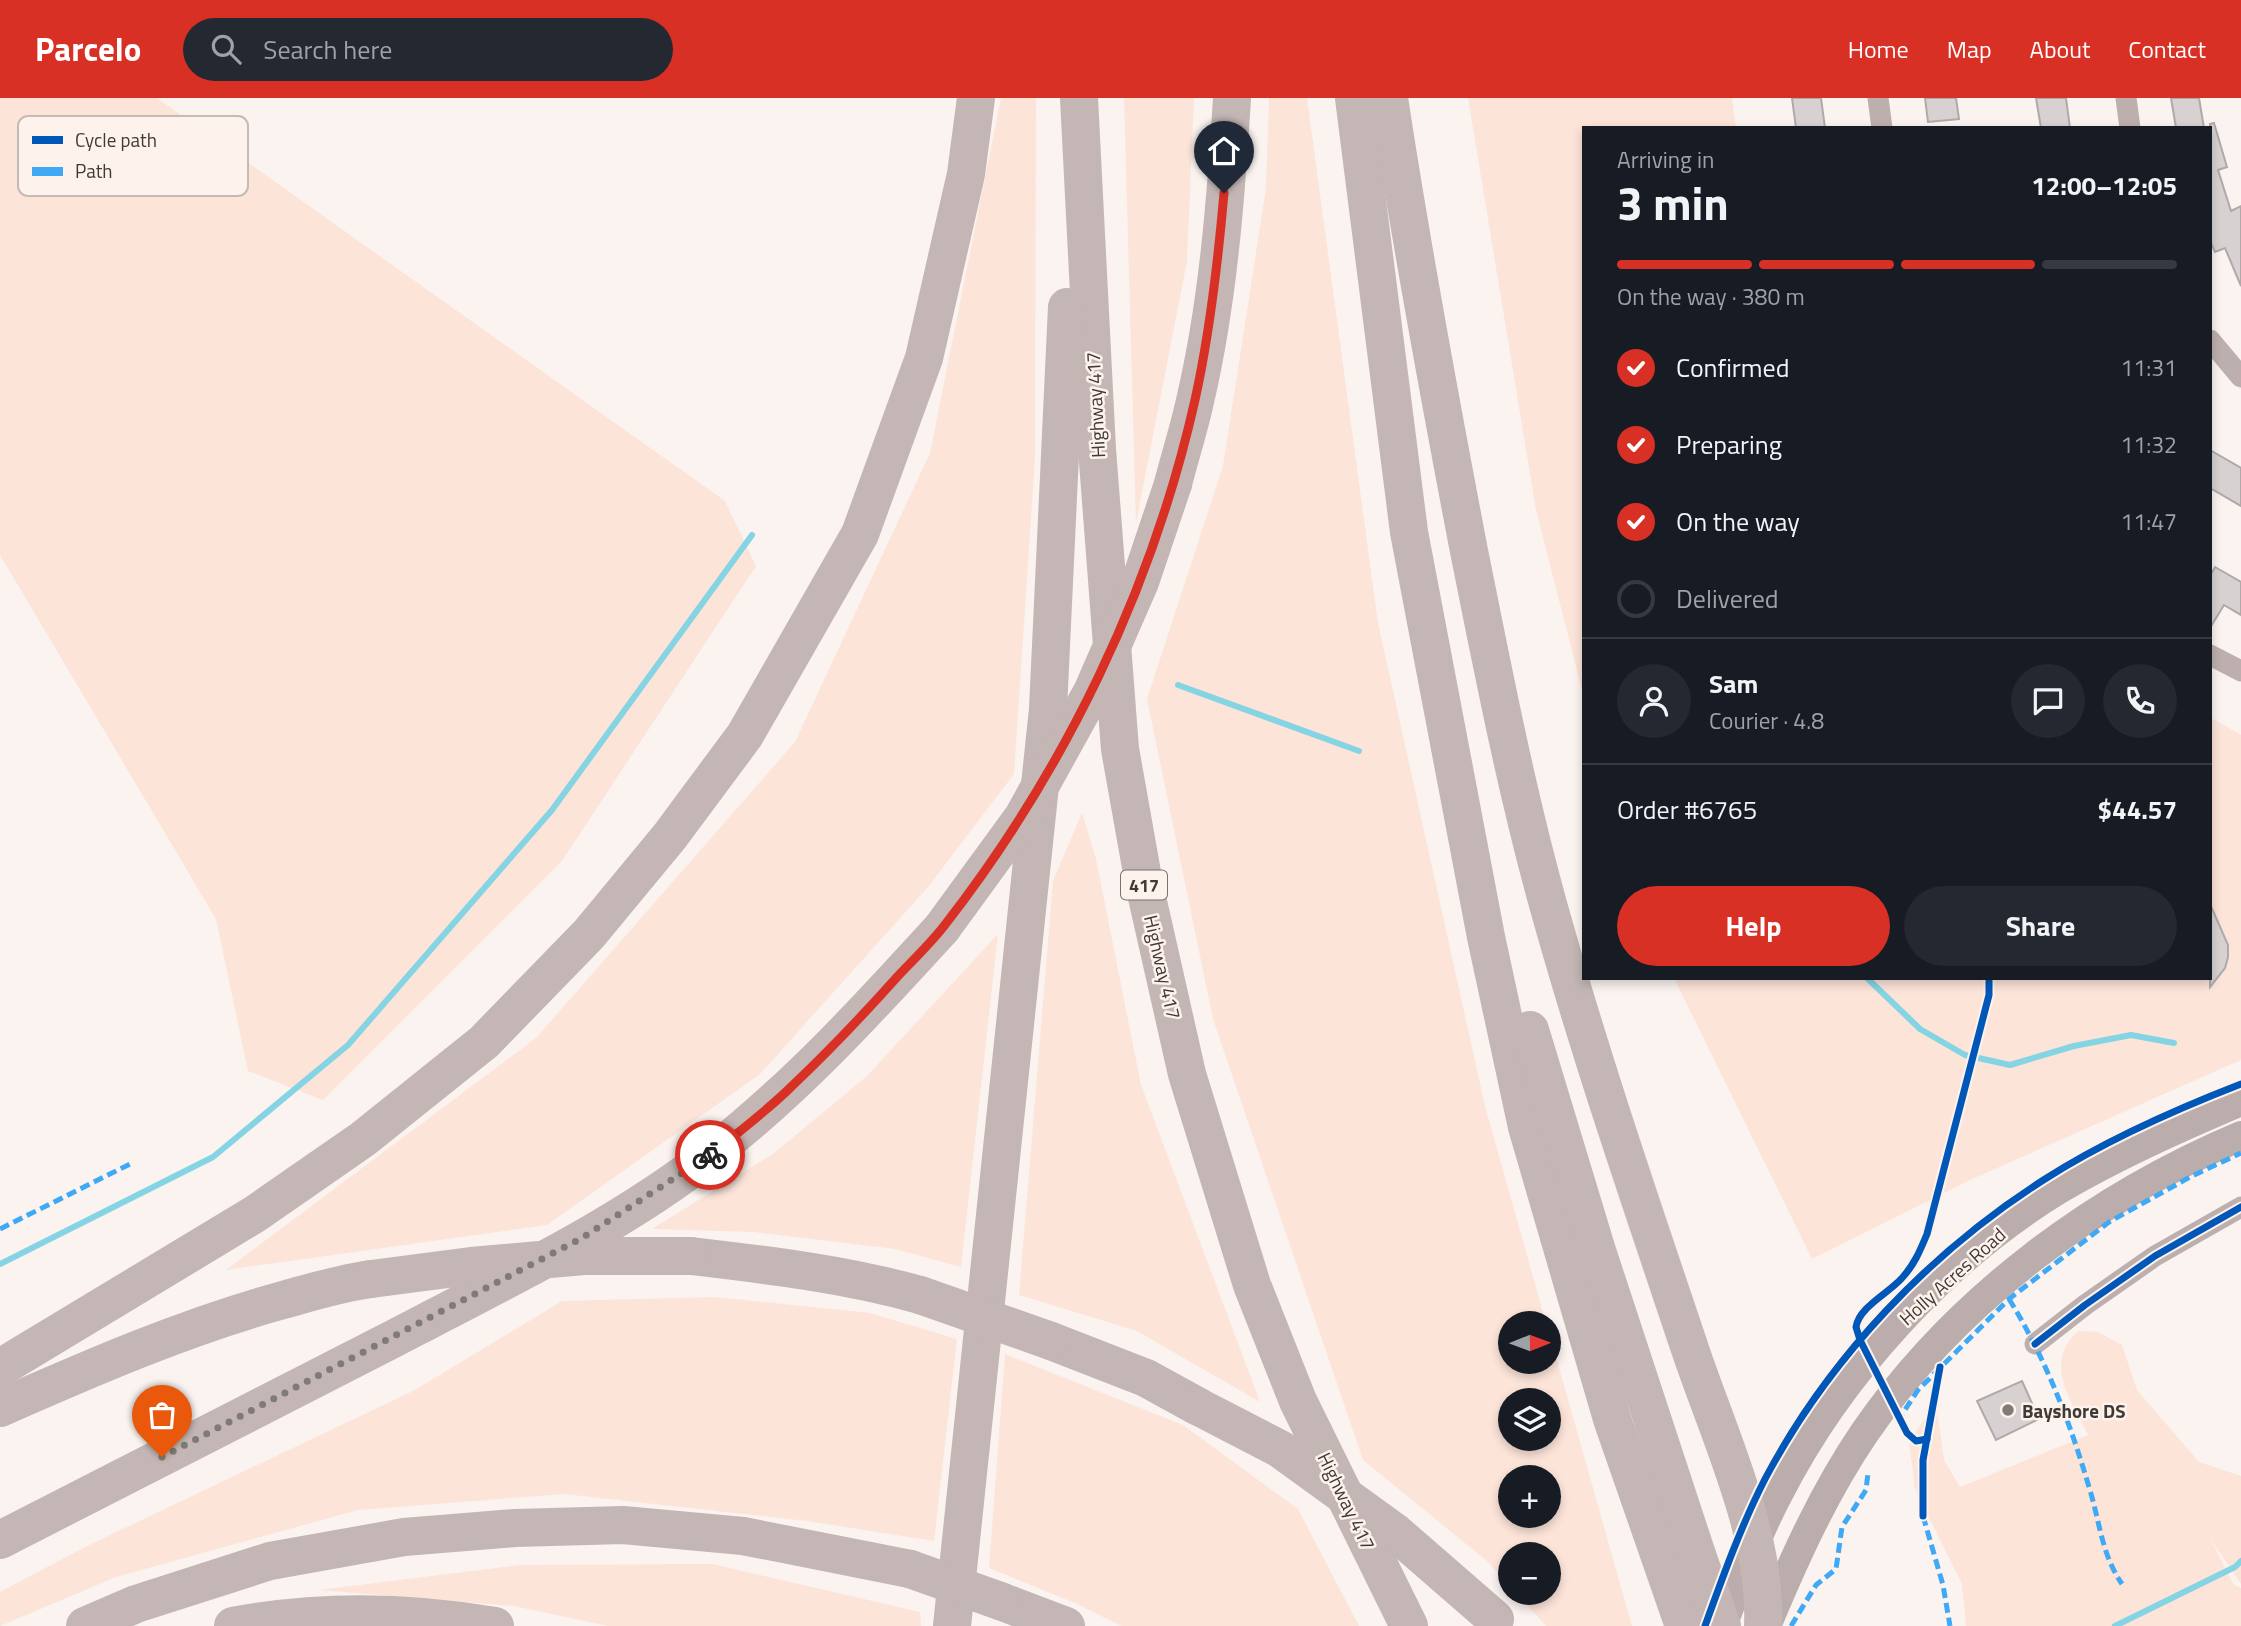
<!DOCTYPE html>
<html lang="en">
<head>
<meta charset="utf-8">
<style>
	:root { --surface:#171b24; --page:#242831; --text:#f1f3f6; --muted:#9ea1a6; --line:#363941; --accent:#d93025 }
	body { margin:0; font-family:"Titillium Web",sans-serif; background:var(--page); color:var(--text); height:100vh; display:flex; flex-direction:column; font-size:26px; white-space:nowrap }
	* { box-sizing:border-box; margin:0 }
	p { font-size:23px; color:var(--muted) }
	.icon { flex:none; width:38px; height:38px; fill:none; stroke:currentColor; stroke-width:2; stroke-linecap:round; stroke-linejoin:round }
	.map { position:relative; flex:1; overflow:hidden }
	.side { position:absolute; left:1582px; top:28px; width:630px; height:854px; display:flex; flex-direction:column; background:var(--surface); border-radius:0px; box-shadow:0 4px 10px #0003 }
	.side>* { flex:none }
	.needle { width:46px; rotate:89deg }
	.fabs { position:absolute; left:1498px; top:1213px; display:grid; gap:14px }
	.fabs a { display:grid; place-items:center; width:63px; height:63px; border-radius:50%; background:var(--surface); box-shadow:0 4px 10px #0003; font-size:35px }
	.pin { position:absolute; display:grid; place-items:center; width:60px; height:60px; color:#fff; margin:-72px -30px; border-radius:50% 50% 50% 0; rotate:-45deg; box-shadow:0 0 7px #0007 }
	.pin .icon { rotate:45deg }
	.courier { position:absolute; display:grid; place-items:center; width:70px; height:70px; margin:-35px; border:5px solid #d93025; border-radius:50%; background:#fff; color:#222; box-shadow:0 2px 9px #0007 }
	.overview em { font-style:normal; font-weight:700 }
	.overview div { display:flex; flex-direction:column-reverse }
	.overview { display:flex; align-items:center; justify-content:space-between; height:119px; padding:0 35px }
	h1 { font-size:46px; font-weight:700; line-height:52px }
	.bar { display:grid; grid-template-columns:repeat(4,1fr); gap:10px 7px; align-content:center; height:84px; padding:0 35px }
	.bar i { height:9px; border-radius:5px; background:var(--line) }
	.bar .active { background:var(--accent) }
	.bar p { grid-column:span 4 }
	.line { display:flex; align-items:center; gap:18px; padding:0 35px; border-top:2px solid var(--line) }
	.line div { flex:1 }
	.round { display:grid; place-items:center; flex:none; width:74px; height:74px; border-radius:37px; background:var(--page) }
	ol { padding:0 35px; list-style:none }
	li { display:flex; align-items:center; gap:21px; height:77px }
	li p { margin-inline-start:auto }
	li .icon { padding:7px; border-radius:50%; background:var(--accent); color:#fff; stroke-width:4 }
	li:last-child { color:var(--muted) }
	li i { width:38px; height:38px; border:4px solid var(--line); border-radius:50% }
	.primary-button { display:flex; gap:14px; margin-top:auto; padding:14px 35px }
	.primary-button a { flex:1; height:80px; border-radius:42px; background:var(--accent); color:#fff; font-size:28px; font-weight:700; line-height:80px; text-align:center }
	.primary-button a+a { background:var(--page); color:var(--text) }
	header { display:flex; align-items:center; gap:42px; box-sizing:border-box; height:98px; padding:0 35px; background:var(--accent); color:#fff }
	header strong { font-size:33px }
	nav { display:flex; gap:38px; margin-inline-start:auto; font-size:24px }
	.search { width:490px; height:63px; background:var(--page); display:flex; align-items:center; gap:18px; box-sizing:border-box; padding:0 24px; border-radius:38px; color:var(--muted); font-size:26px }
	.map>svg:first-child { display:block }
</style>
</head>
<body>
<header>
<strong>Parcelo</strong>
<div class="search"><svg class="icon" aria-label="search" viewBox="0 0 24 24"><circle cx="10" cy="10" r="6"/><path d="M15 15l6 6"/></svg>Search here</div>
<nav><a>Home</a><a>Map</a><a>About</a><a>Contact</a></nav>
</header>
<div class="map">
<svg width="2241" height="1528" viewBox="0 0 2241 1528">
	<rect width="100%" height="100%" fill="#faf3f0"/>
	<g fill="#fce4d9" fill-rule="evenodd">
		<polygon points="0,0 157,0 725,403 756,468 562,763 323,1002 248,973 216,821 0,457"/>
		<polygon points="1001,0 1036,0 1036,8 1035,360 1014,676 928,789 760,976 547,1127 226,1172 536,940 795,644 930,355"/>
		<polygon points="1124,0 1194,0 1187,163 1136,425"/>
		<path d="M1269 0H1307L1378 525 1485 1008 1546 1225H1510V1264H1549V1234L1632 1528H1546L1516 1495 1549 1494V1456H1510V1488L1487 1463 1363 1362 1213 921 1147 601 1223 368 1266 90ZM1510 1302H1549V1340H1510ZM1510 1379H1549V1418H1510Z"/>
		<polygon points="1468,0 1732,0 1736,30 1584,30 1584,600 1536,412"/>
		<polygon points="2210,619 2241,637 2241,962 1970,1082 1812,1161 1674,880 2210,880"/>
		<polygon points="1082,715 1096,761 1141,987 1260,1304 1137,1233 1019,1197 1053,783"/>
		<polygon points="998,836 961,1169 895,1151 754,1134 652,1131 773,1056 867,978"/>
		<polygon points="715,1199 870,1215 957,1241 934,1443 807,1423 564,1396 358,1412 116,1479 0,1528 0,1494 87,1448 415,1292 562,1203"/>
		<path d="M2078 1233 2098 1234 2122 1247 2137 1292 2199 1364 2241 1378V1486L2210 1440 2234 1487 2241 1490V1528H1966L1962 1486 1915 1391 1909 1343 1936 1305 1944 1362 1960 1389 2088 1337C2072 1302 2042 1267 2078 1233Z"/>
		<polygon points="1005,1256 1183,1327 1298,1411 1359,1528 1121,1528 1075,1505 989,1470"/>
		<polygon points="712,1466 920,1514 921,1528 608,1528 514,1508 319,1492 521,1467"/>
	</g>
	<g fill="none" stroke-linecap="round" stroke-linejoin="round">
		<g stroke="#84d4e3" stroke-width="6">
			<polyline points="1178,587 1359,653"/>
			<polyline points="1867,880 1920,931 1965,957 2010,967 2074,948 2131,937 2174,945"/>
			<polyline points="0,1166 213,1059 348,947 552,712 752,437"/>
			<polyline points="2115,1528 2235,1469 2241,1463"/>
		</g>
	</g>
	<g fill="#d7d1d2" stroke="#afaaaa" stroke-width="2">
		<polygon points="1792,0 1821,0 1825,30 1796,30"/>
		<polygon points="1925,0 1956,0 1959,21 1928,24"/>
		<polygon points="2036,0 2066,0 2070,30 2041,30"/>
		<polygon points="2171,0 2199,0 2204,30 2176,30"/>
		<polygon points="2214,25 2227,69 2218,72 2231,113 2241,108 2241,188 2225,150 2215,154 2210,143 2210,26"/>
		<polygon points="2210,352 2241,370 2241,408 2210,390"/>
		<polygon points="2215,469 2241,484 2241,517 2224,507 2210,530 2210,478"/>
		<polygon points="2210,806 2228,847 2228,859 2225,870 2210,889"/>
		<polygon points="2022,1283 2039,1321 1996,1342 1977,1303"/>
	</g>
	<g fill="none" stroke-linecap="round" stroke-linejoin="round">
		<g stroke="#bdafae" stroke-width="21">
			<polyline points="1878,0 1882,30"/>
			<polyline points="2126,0 2130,30"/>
			<polyline points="2210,242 2241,279"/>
			<polyline points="2210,557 2241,573"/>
			<polyline points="2035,1246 2085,1207 2155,1158 2241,1109"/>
		</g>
		<g stroke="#bbadac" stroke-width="30">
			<path d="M1722 1528C1739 1483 1756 1438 1778 1396 1839 1276 1944 1161 2059 1091 2117 1057 2180 1029 2241 1003"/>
			<path d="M1766 1528C1794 1461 1824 1394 1865 1334 1956 1202 2094 1100 2241 1038"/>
		</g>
		<g stroke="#c3b6b4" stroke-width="38">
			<polyline points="1079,0 1097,351 1120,651 1144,786 1187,976 1252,1187 1298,1303 1409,1528"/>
			<polyline points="1354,0 1409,434 1486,839 1527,1029 1612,1321 1684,1528"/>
			<path d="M1389 0C1412 152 1440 302 1469 453 1494 577 1518 702 1553 824 1594 969 1643 1111 1691 1254 1720 1340 1767 1437 1763 1528"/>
			<path d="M1173 386C1180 358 1189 331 1195 303 1218 205 1226 100 1232 0"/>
			<polyline points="1530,932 1597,1153 1697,1457"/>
			<path d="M691 1158C768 1167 845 1176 920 1197"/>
			<polyline points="1051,1243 1146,1280 1197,1308"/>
			<polyline points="0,1270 255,1116 363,1041 484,944 589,836 670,738 745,637 860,436 924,260 966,76 976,0"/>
			<path d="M0 1310C93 1269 185 1229 283 1202 312 1194 341 1185 371 1181"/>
			<path d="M0 1442C139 1371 278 1301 416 1229 515 1177 622 1126 711 1056 797 989 869 910 942 830"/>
			<polyline points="1000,1503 1066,1528"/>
			<polyline points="85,1528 136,1506 270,1463 404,1439 515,1430 623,1427 743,1438 910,1471"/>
			<path d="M233 1528C322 1511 407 1513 495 1528"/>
			<polyline points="952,1528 1048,611 1067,209"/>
		</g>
		<g stroke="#c3b6b4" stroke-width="38">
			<polyline points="942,830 1023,719 1092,594 1140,484 1173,386"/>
			<polyline points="371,1181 471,1168 584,1158 691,1158"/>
			<polyline points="920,1197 1051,1243"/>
			<polyline points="1197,1308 1280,1351 1396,1435 1495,1521"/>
			<polyline points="1697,1457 1722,1528"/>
			<polyline points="910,1471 1000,1503"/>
		</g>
		<g stroke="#3fa9f5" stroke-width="5" stroke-dasharray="10 5" stroke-linecap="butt">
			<polyline points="0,1131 132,1065"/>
			<path d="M2009 1201C2045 1259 2070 1324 2089 1389 2100 1424 2101 1455 2122 1486"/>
			<polyline points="1897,1324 1918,1292 2009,1201 2109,1124 2190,1079 2241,1055"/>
			<polyline points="1923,1418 1943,1487 1950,1528"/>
			<polyline points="1791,1528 1816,1487 1836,1471 1842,1429 1866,1392 1868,1375"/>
		</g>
		<g stroke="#fef2ec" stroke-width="11">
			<g id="cycleway">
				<polyline points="2035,1246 2085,1207 2155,1158 2241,1109"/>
				<path d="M1927 1341 1916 1343 1907 1335 1860 1242 1856 1229C1859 1209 1889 1195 1902 1180 1914 1167 1920 1153 1927 1136L1989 897V880"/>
				<polyline points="1923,1418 1923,1362 1940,1269"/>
				<path d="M1705 1528C1723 1478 1741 1428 1765 1381 1829 1260 1930 1154 2045 1081 2106 1042 2174 1012 2241 986"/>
			</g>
		</g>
		<use href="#cycleway" stroke="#0057b8" stroke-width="7"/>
	</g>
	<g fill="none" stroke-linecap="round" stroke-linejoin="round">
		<polyline stroke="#817b78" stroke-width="7" stroke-dasharray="0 12.6" points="162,1359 582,1140 710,1057"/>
		<path stroke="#d93025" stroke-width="9" d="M710 1057C737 1035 767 1013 792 988 829 953 864 916 898 878 913 862 930 846 944 828 1064 674 1152 493 1195 302 1210 234 1218 164 1224 95"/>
	</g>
	<circle fill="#817b78" stroke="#fef2ec" stroke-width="2.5" cx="2008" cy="1312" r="7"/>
	<g text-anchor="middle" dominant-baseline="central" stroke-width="5" stroke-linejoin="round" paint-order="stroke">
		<rect fill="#fef2ec" stroke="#79716d" stroke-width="2" x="1121" y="772.5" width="46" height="29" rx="5"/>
		<g font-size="18" font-weight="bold" fill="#403a37">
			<text x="1144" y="787">417</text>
		</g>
		<g font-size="19" fill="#403a37" stroke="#fef2ec">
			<text transform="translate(1095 307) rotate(-93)">Highway 417</text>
			<text transform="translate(1163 869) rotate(77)">Highway 417</text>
			<text transform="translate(1952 1178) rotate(-42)">Holly Acres Road</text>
			<text transform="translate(1347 1403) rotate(64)">Highway 417</text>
		</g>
		<g font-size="19" font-weight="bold" fill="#403a37" stroke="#fef2ec" text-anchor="start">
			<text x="2022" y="1312">Bayshore DS</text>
		</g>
	</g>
	<rect x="18" y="18" width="230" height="80" rx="10" fill="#fef2ec" stroke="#c5bbb6" stroke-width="2"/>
	<rect x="32" y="38" width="31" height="8" fill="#0057b8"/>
	<rect x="32" y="69" width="31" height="9" fill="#3fa9f5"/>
	<g font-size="19" fill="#403a37">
		<text x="75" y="49">Cycle path</text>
		<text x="75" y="80">Path</text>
	</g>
</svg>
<div class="fabs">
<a><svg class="needle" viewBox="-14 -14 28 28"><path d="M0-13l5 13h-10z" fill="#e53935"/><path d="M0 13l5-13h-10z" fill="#9ea1a6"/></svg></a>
<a><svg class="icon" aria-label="layers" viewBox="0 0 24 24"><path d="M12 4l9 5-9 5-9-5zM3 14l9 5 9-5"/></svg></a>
<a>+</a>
<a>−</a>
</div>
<div class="pin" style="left:162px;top:1359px;background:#ea580c"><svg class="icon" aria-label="bag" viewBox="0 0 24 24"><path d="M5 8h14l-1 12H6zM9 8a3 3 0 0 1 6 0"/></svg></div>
<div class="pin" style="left:1224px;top:95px;background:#1f2937"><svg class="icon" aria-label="home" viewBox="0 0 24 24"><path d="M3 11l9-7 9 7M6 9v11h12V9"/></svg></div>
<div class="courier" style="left:710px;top:1057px"><svg class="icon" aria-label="bike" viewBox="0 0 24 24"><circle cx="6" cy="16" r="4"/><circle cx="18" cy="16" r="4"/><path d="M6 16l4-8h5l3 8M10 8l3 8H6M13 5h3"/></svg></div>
<section class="side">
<div class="overview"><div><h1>3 min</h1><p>Arriving in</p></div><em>12:00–12:05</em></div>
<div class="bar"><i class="active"></i><i class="active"></i><i class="active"></i><i></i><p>On the way · 380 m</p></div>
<ol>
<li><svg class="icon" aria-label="check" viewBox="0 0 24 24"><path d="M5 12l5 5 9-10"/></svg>Confirmed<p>11:31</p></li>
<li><svg class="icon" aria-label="check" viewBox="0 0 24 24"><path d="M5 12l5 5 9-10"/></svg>Preparing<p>11:32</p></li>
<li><svg class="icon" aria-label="check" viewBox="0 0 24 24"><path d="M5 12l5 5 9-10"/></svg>On the way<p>11:47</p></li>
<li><i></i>Delivered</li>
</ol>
<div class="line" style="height:126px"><a class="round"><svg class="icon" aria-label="person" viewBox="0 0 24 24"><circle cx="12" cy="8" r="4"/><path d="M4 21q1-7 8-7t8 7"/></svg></a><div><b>Sam</b><p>Courier · 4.8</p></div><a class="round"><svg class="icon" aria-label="chat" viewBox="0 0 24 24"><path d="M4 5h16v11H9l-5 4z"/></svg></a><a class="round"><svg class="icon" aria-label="phone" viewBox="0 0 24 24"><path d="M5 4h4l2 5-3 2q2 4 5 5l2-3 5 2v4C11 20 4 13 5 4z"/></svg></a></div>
<div class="line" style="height:91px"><div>Order #6765</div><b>$44.57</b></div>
<div class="primary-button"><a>Help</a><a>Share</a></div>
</section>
</div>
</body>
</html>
